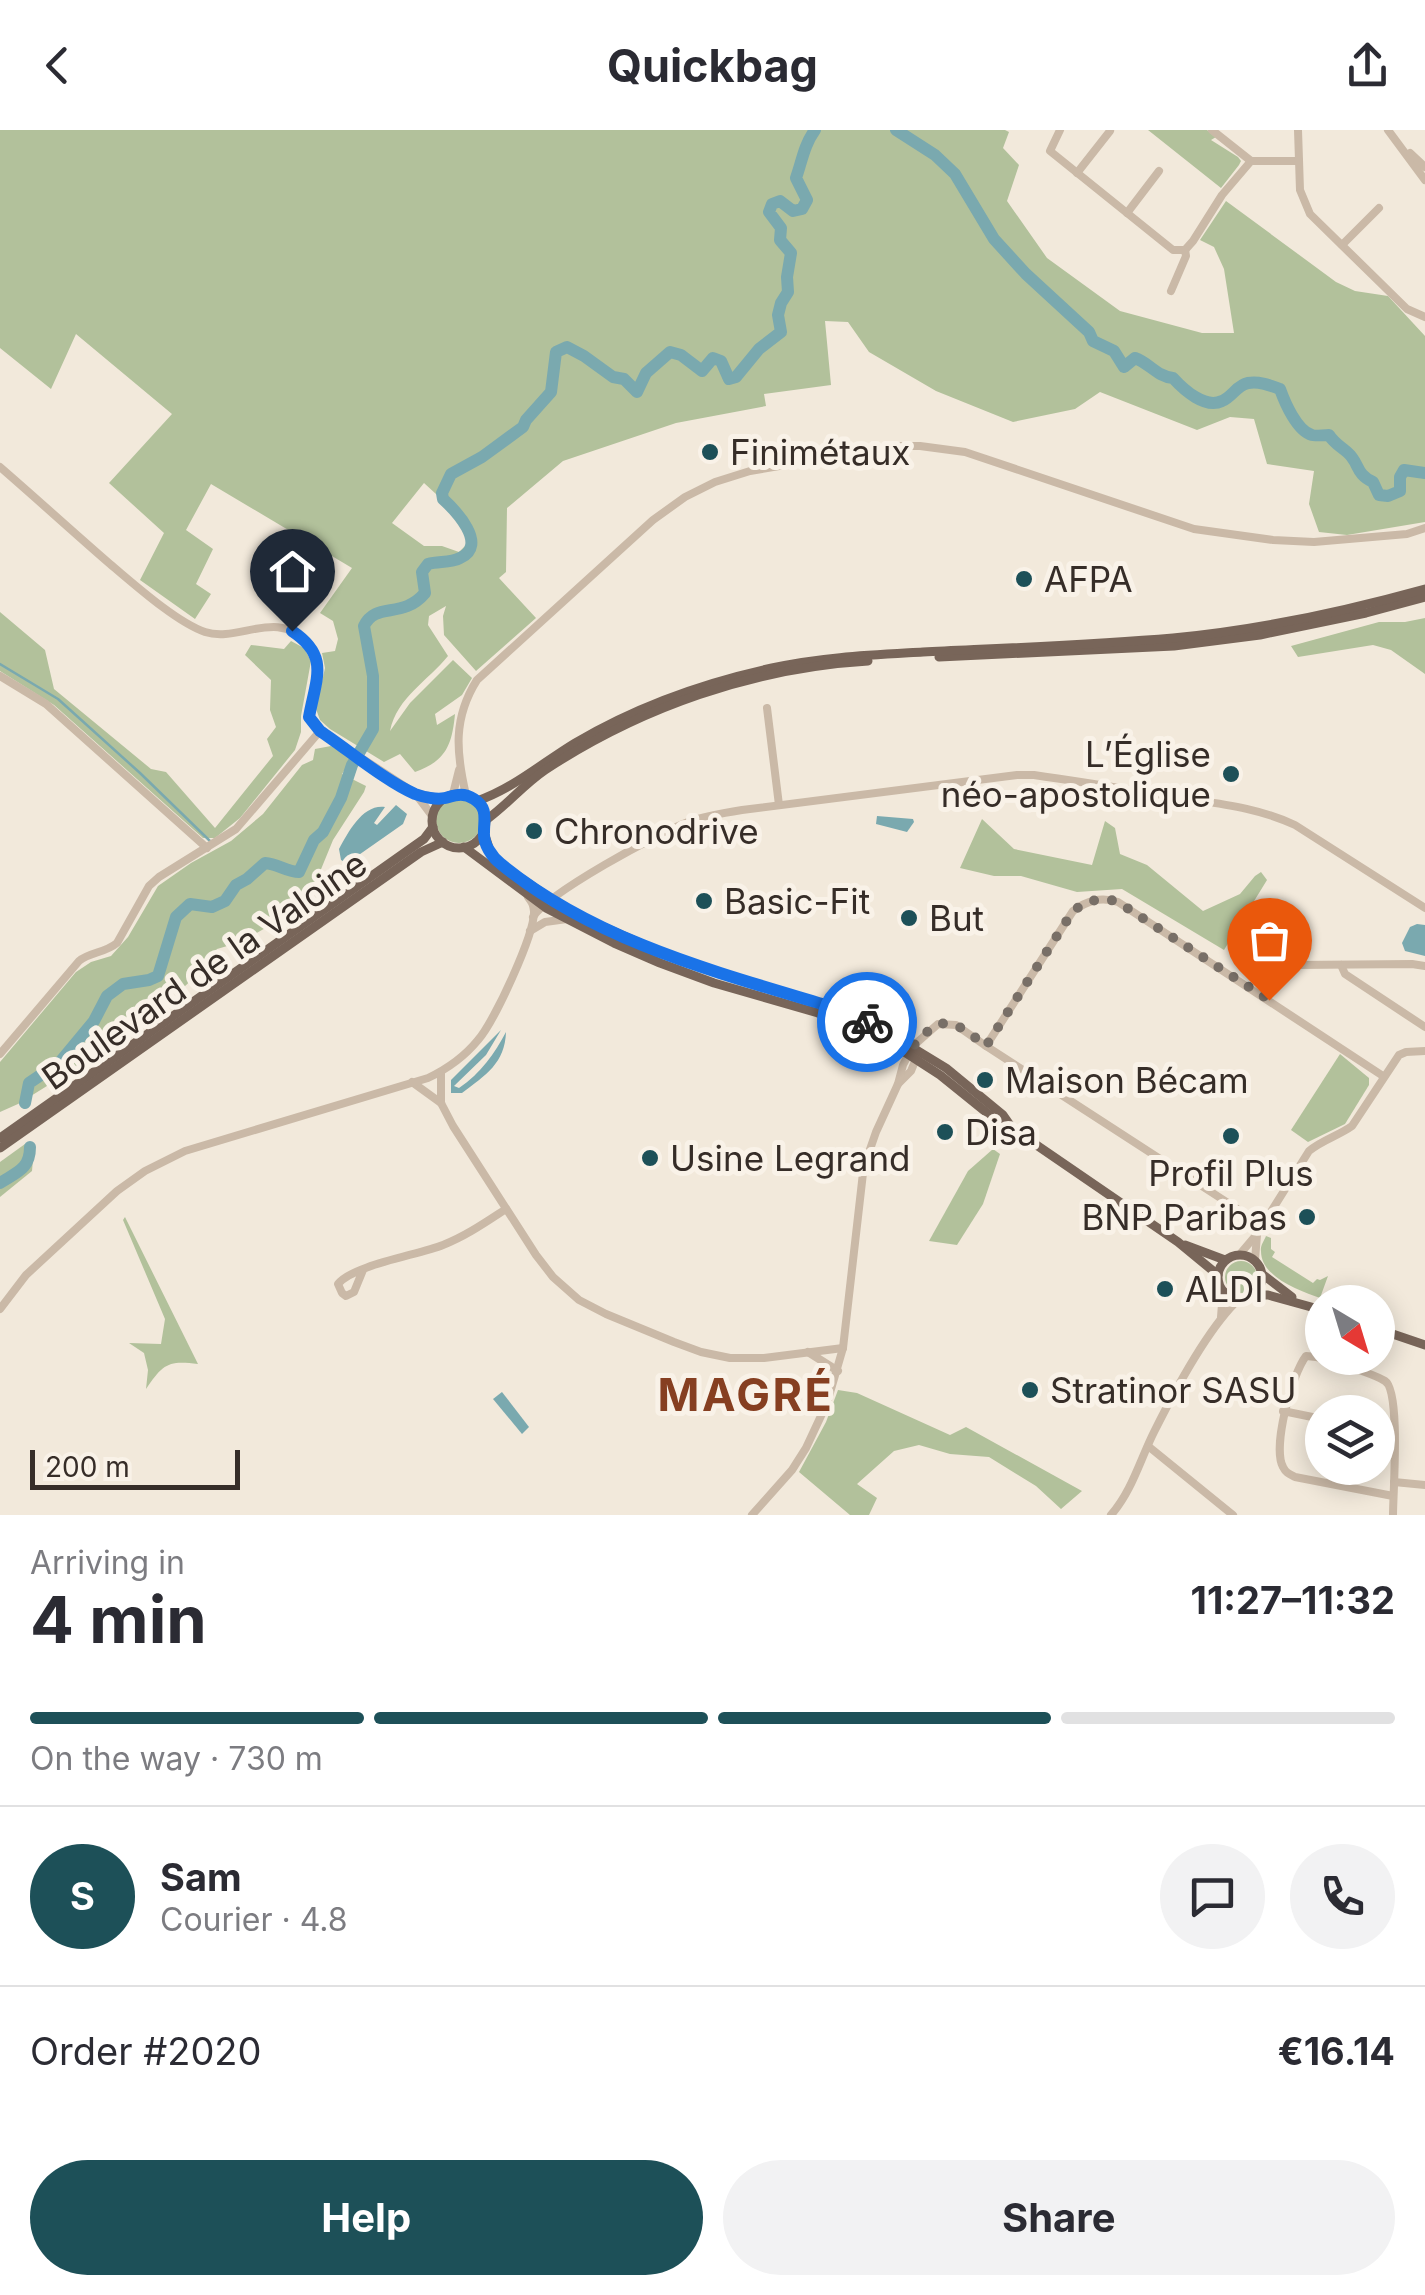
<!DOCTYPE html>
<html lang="en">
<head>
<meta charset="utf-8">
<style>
	:root { --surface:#fff; --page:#f2f2f3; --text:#2b2b33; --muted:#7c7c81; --line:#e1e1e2; --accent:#1d5058 }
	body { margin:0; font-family:Inter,sans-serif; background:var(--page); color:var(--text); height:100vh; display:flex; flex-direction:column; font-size:38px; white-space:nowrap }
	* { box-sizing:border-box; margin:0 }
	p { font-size:32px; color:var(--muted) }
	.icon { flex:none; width:55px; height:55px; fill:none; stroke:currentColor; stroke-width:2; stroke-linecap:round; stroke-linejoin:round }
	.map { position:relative; height:1385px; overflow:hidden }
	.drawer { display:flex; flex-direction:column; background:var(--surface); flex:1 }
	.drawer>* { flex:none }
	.needle { width:65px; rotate:142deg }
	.fabs { position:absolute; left:1305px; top:1155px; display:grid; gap:20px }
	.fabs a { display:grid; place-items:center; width:90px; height:90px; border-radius:50%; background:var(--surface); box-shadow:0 5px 25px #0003; font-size:50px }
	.scale { position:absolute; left:30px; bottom:25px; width:210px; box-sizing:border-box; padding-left:10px; border:5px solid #362d28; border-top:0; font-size:28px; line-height:35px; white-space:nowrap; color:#362d28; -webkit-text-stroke:8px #f9f2e8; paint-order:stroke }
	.pin { position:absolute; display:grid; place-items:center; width:85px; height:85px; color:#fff; margin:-102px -42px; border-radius:50% 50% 50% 0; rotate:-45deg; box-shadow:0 0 10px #0007 }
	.pin .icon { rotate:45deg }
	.courier { position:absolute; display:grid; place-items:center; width:100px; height:100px; margin:-50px; border:8px solid #1a73e8; border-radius:50%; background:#fff; color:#222; box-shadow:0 2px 12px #0007 }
	.head em { font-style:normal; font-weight:700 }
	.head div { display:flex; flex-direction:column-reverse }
	.head { display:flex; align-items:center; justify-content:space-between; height:170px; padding:0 30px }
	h1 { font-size:65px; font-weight:700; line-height:75px }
	.bar { display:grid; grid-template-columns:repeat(4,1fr); gap:15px 10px; align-content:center; height:120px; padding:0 30px }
	.bar i { height:12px; border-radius:8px; background:var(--line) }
	.bar .current { background:var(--accent) }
	.bar p { grid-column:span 4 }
	.line { display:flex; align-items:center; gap:25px; padding:0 30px; border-top:2px solid var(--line) }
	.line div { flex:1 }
	.round { display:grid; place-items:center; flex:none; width:105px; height:105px; border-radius:52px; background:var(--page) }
	.cta { display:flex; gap:20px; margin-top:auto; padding:20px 30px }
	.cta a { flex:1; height:115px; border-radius:60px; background:var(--accent); color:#fff; font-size:40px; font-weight:700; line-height:115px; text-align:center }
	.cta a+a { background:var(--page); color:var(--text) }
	header { display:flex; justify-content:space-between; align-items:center; height:130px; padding:0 30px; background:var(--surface); font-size:45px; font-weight:700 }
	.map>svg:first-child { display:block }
</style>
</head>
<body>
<header><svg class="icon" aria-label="back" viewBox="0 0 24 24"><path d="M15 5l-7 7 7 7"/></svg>Quickbag<svg class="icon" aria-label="share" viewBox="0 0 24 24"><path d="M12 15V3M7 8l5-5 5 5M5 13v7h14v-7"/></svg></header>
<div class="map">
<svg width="1425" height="1385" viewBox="0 0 1425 1385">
	<rect width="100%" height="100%" fill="#f2e9db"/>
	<g fill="#b2c19b" fill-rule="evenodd">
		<path d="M0 0H1005L1009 2 1003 18 1019 35 1007 71 1047 128 1120 181 1202 203H1234L1224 139 1214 117 1200 110 1226 71 1336 152 1355 161 1388 166 1425 206V392L1347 405 1319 402 1309 374 1314 341 1267 334 1254 289 1230 287 1197 300 1100 262 1075 279 1013 292 936 261 869 222 848 192 825 191 831 255 764 264 766 276 676 293 563 331 507 378 506 442 499 448 536 488 476 541 444 505 443 486 446 476 429 486 428 495 448 526C428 551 397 567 390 601L410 573 453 530 472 548 462 565 435 584 437 595 455 584C452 615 446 631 415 642L400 624 384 632 330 599 320 590 316 579 325 538 322 523 335 521 338 509 333 491 320 483 352 438 211 354 186 400 213 419 196 454 211 464 195 489 140 450 164 403 109 353 172 284 76 204 51 259 0 218ZM424 353 473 398 466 415 459 422 442 416H424L392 393Z"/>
		<polygon points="1148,0 1207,0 1216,7 1211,10 1238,27 1241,31 1239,35 1221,58"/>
		<polygon points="0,482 45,520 54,559 151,639 166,642 215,698 273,626 267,609 276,597 270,580 271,550 245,525 251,515 284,519 291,511 304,518 311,531 301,586 301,602 295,620 240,688 215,708 203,708 54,575 0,541"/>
		<polygon points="1425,488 1425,544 1391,520 1373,515 1298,527 1291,516 1379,492 1405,492"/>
		<polygon points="331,616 352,629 342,644 366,656 364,662 333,710 308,771 285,781 269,796 241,812 217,819 211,832 184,857 157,867 100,923 18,974 0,982 0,932 76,842 91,832 111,826 128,807 158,756 191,733 231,711 263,684 302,635 313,630 315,619"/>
		<circle cx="459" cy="690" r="23"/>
		<polygon points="982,689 1014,719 1092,735 1105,691 1115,698 1120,724 1147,735 1203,781 1240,764 1255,746 1261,742 1267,750 1224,820 1122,759 1077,762 1021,746 994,746 960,738"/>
		<polygon points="1340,924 1369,948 1369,955 1345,994 1308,1012 1291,1000"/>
		<polygon points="25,1014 34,1018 32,1041 0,1067 0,1032"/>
		<polygon points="993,1019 1000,1024 983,1074 957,1115 929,1111 968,1041"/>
		<path d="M125 1087 198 1234C168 1230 163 1234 146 1259L148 1240 144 1223 129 1213 161 1214 165 1189 123 1090Z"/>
		<path d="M1266 1106 1271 1108V1119L1275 1122 1272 1127 1313 1153 1317 1149 1320 1150 1328 1146 1320 1168C1301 1161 1261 1148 1261 1121 1260 1116 1264 1111 1266 1106Z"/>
		<circle cx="1241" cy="1147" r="16"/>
		<polygon points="838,1260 857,1263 950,1305 966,1297 1082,1361 1061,1379 1036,1356 989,1327 950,1324 919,1315 894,1321 857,1354 877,1368 869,1385 850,1385 799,1342 826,1292"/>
	</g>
	<g fill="#7aa9af">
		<path d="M396 675 407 684 403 694 353 729 345 732 341 730 339 719C349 701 363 674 385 677L374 693 377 695Z"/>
		<polygon points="877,686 913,689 914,692 907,702 876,694"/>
		<polygon points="1417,794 1425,795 1425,826 1405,821 1402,813 1410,797"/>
		<path d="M501 900 486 925 454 956 459 958C481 943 495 923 506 902 505 933 486 945 462 963H451V950Z"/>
		<polygon points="502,1262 529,1297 522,1304 493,1269"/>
	</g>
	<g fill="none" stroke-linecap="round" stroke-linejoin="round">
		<polyline stroke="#7aa9af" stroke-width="2.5" points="0,534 58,569 140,643 210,711"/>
		<g stroke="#7aa9af" stroke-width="12">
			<path d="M896 0 935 25 955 44 994 109 1026 144 1089 202 1093 211 1114 221 1124 237 1135 228C1149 233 1158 247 1173 248 1184 260 1205 279 1222 271 1232 267 1237 255 1248 253 1259 251 1269 255 1280 259 1285 273 1297 301 1312 305 1314 306 1327 305 1329 305 1334 313 1340 316 1347 322 1360 333 1355 344 1373 352L1379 365 1388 366 1400 361V347L1404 340 1425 343"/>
			<path d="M25 973 29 953 60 932 94 891 107 866 123 854 149 850 158 846 176 787 190 774 212 777 225 771 236 755 247 749 265 733C278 734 287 742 299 742L314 710 323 702 341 668 352 635 373 599V546L364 496C376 471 402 490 425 463L422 442 428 434C438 431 451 433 460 428 489 415 455 380 443 369L442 363 451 344 482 327 523 297 526 290 551 262 556 222 567 217 584 226 613 247 624 249 637 262 646 243 670 222 681 225 702 241 713 228 721 231 729 249 736 247 759 219 781 202 778 185 781 173 788 162 787 147 791 123 780 110 781 98 769 82 772 74 780 71 793 81 802 79 807 70 796 48C802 31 804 15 815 0"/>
			<path d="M0 1053C17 1042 30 1039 30 1017"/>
		</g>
		<g stroke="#cab9a7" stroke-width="8">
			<polyline points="1060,0 1050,21 1173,120 1185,120 1193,111 1222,65 1251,31"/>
			<polyline points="1212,0 1251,31 1299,31"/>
			<polyline points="1298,0 1300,60 1310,84 1407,179 1425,187"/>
			<polyline points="1388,0 1425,50"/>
			<polyline points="1410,23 1425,37"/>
			<polyline points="1077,43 1110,1"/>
			<polyline points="1127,83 1159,41"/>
			<polyline points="1342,115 1379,78"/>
			<polyline points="1171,161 1186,126 1185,120"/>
			<path d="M0 337C37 369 73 402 110 434 134 454 176 492 205 502 239 513 276 478 308 513 326 532 313 564 309 587L320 601 415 663 443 669"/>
			<polyline points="0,546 46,574 207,718"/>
			<polyline points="767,578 779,675"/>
			<polyline points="453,664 459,640"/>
			<path d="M466 665C456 622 453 588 477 550L653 390 685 367 715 352 750 341 898 316H920L965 322 1194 399 1273 410 1314 412 1407 404 1425 398"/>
			<polyline points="418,667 433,687"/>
			<path d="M533 787C548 763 658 703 688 692 705 686 723 683 742 680L1017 645H1034C1083 652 1132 660 1182 668 1221 674 1259 678 1295 695L1425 778"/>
			<polyline points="530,801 545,792 567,789"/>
			<polyline points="1341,835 1345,844 1425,897"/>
			<polyline points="1279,844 1296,835 1412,834 1425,836"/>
			<path d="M0 924 79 831C90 822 105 823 117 813L149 756 159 747 236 699 320 601"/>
			<polyline points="441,942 441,973 453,996 536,1125 553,1147 579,1170 606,1184 674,1212 701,1222 730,1228 764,1228 843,1218"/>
			<polyline points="412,952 441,973"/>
			<polyline points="898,954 911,941 918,924"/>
			<path d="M1262 1095 986 916 1073 781C1087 771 1100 766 1118 772L1383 946"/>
			<path d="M1240 1124 1257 1104 1309 1021C1322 1010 1338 1006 1352 996L1399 925 1406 922 1425 921"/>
			<polyline points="1255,1130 1257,1105"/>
			<path d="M363 1140 354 1162 346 1166 342 1163 338 1154C353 1135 418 1125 443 1115 466 1106 486 1092 506 1079"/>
			<path d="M0 1179 26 1145 117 1061 145 1041 185 1021 428 948C447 939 465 926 478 910 494 892 535 804 534 781 533 773 532 773 528 767"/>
			<polyline points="1221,1187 1223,1161"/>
			<polyline points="808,1222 838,1241"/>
			<polyline points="1283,1281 1322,1289"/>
			<polyline points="1378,1299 1394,1303"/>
			<polyline points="1148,1316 1233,1385"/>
			<polyline points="1394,1352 1425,1355"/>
			<polyline points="752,1385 792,1340 806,1318 827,1273 843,1218 863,1043 867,1028 876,1002 898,954 903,935 913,916 938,894 956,895 986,916"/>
			<path d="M1111 1385C1132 1361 1140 1330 1154 1302 1173 1264 1209 1197 1239 1169"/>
			<path d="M1393 1385C1393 1362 1401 1261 1385 1251 1369 1241 1335 1233 1316 1227L1306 1226C1292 1244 1272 1317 1283 1337 1286 1343 1289 1344 1295 1347L1393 1366"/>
		</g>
		<g stroke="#786559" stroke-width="9">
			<polyline points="939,527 1174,516 1260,505 1366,483 1425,467"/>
			<circle cx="459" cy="691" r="27"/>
			<path d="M477 671C514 658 542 633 575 613 636 577 703 553 772 538 822 527 872 525 923 522 1006 518 1090 515 1173 508 1259 500 1342 482 1425 459"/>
			<path d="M486 690C507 675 523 655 545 640 641 577 753 538 868 531"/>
			<polyline points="484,702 491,724 499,733 570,782 681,831 842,880 882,899 946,938 1003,985 1010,995"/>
			<polyline points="464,717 546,778 614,813 660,833 714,853 818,883 892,914 940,945 997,991 1013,999 1178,1112 1218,1145"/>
			<polyline points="0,1008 424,709 433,697"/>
			<polyline points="0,1018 421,722 443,712"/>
			<polyline points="1185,1115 1225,1130"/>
			<circle cx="1240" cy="1147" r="22"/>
			<polyline points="1262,1144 1292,1167"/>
			<polyline points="1253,1165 1268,1165 1322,1180"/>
			<polyline points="1378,1199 1425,1215"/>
		</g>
	</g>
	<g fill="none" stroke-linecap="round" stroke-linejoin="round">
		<path stroke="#786f67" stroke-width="10" stroke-dasharray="0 18" d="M867 892 913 916C920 910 925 903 932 898 951 884 971 905 986 916L1073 781C1087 771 1100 766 1118 772L1269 870"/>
		<path stroke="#1a73e8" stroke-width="12" d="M292 501C330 526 316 548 309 587L320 601C347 619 387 652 415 664 423 667 437 670 445 668 456 665 463 662 474 669 488 678 484 688 484 702 483 714 492 727 501 734 599 814 724 844 842 880L867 892"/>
	</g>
	<g fill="#1d5058" stroke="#f9f2e8" stroke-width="4">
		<circle cx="710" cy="322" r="10"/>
		<circle cx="1024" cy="449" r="10"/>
		<circle cx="1231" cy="644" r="10"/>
		<circle cx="534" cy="701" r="10"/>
		<circle cx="704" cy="771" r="10"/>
		<circle cx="909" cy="788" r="10"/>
		<circle cx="985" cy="950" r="10"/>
		<circle cx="945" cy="1002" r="10"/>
		<circle cx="1231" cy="1006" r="10"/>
		<circle cx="650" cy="1028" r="10"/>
		<circle cx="1307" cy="1087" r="10"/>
		<circle cx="1165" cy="1159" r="10"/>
		<circle cx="1030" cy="1260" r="10"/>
	</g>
	<g text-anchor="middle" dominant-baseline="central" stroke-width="10" stroke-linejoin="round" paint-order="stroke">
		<g font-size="35" fill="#362d28" stroke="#f9f2e8" text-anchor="start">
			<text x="730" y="322">Finimétaux</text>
			<text x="1044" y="449">AFPA</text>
			<text x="1211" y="624" text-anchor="end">L’Église<tspan x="1211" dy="40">néo-apostolique</tspan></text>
			<text x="554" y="701">Chronodrive</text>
			<text x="724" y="771">Basic-Fit</text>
			<text x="929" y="788">But</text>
			<text x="1005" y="950">Maison Bécam</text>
			<text x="965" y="1002">Disa</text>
			<text x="670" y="1028">Usine Legrand</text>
			<text x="1231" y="1043" text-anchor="middle">Profil Plus</text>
			<text x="1287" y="1087" text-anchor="end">BNP Paribas</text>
			<text x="1185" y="1159">ALDI</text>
			<text x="1050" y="1260">Stratinor SASU</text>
		</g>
		<g font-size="35" fill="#362d28" stroke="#f9f2e8">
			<text transform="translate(204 840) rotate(-35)">Boulevard de la Valoine</text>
		</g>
		<g font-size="45" font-weight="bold" letter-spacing="2.5" fill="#863f21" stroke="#f9f2e8">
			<text x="746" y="1264">MAGRÉ</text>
		</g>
	</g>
</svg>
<div class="fabs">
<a><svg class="needle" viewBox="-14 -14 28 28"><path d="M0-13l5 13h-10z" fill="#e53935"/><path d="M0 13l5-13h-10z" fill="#7c7c81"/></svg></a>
<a><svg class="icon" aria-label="layers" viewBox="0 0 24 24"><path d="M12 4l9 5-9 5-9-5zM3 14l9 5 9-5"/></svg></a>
</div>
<div class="scale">200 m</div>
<div class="pin" style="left:1269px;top:870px;background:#ea580c"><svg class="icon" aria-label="bag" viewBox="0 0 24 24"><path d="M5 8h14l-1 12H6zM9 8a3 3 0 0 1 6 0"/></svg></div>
<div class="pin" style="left:292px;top:501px;background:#1f2937"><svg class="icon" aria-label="home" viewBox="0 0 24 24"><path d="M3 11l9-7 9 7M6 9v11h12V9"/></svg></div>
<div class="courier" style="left:867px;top:892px"><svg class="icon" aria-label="bike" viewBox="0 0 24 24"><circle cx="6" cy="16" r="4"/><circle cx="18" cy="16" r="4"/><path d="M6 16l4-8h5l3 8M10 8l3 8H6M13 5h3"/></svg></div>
</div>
<section class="drawer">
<div class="head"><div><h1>4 min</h1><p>Arriving in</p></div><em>11:27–11:32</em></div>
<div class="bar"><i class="current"></i><i class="current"></i><i class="current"></i><i></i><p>On the way · 730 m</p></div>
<div class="line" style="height:180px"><b class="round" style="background:var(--accent);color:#fff">S</b><div><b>Sam</b><p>Courier · 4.8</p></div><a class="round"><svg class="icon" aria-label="chat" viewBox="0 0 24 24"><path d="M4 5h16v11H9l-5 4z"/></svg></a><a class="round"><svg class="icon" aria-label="phone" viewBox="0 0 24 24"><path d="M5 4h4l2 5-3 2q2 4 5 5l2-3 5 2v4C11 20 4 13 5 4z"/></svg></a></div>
<div class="line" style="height:130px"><div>Order #2020</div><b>€16.14</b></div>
<div class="cta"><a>Help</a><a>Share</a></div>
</section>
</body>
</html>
